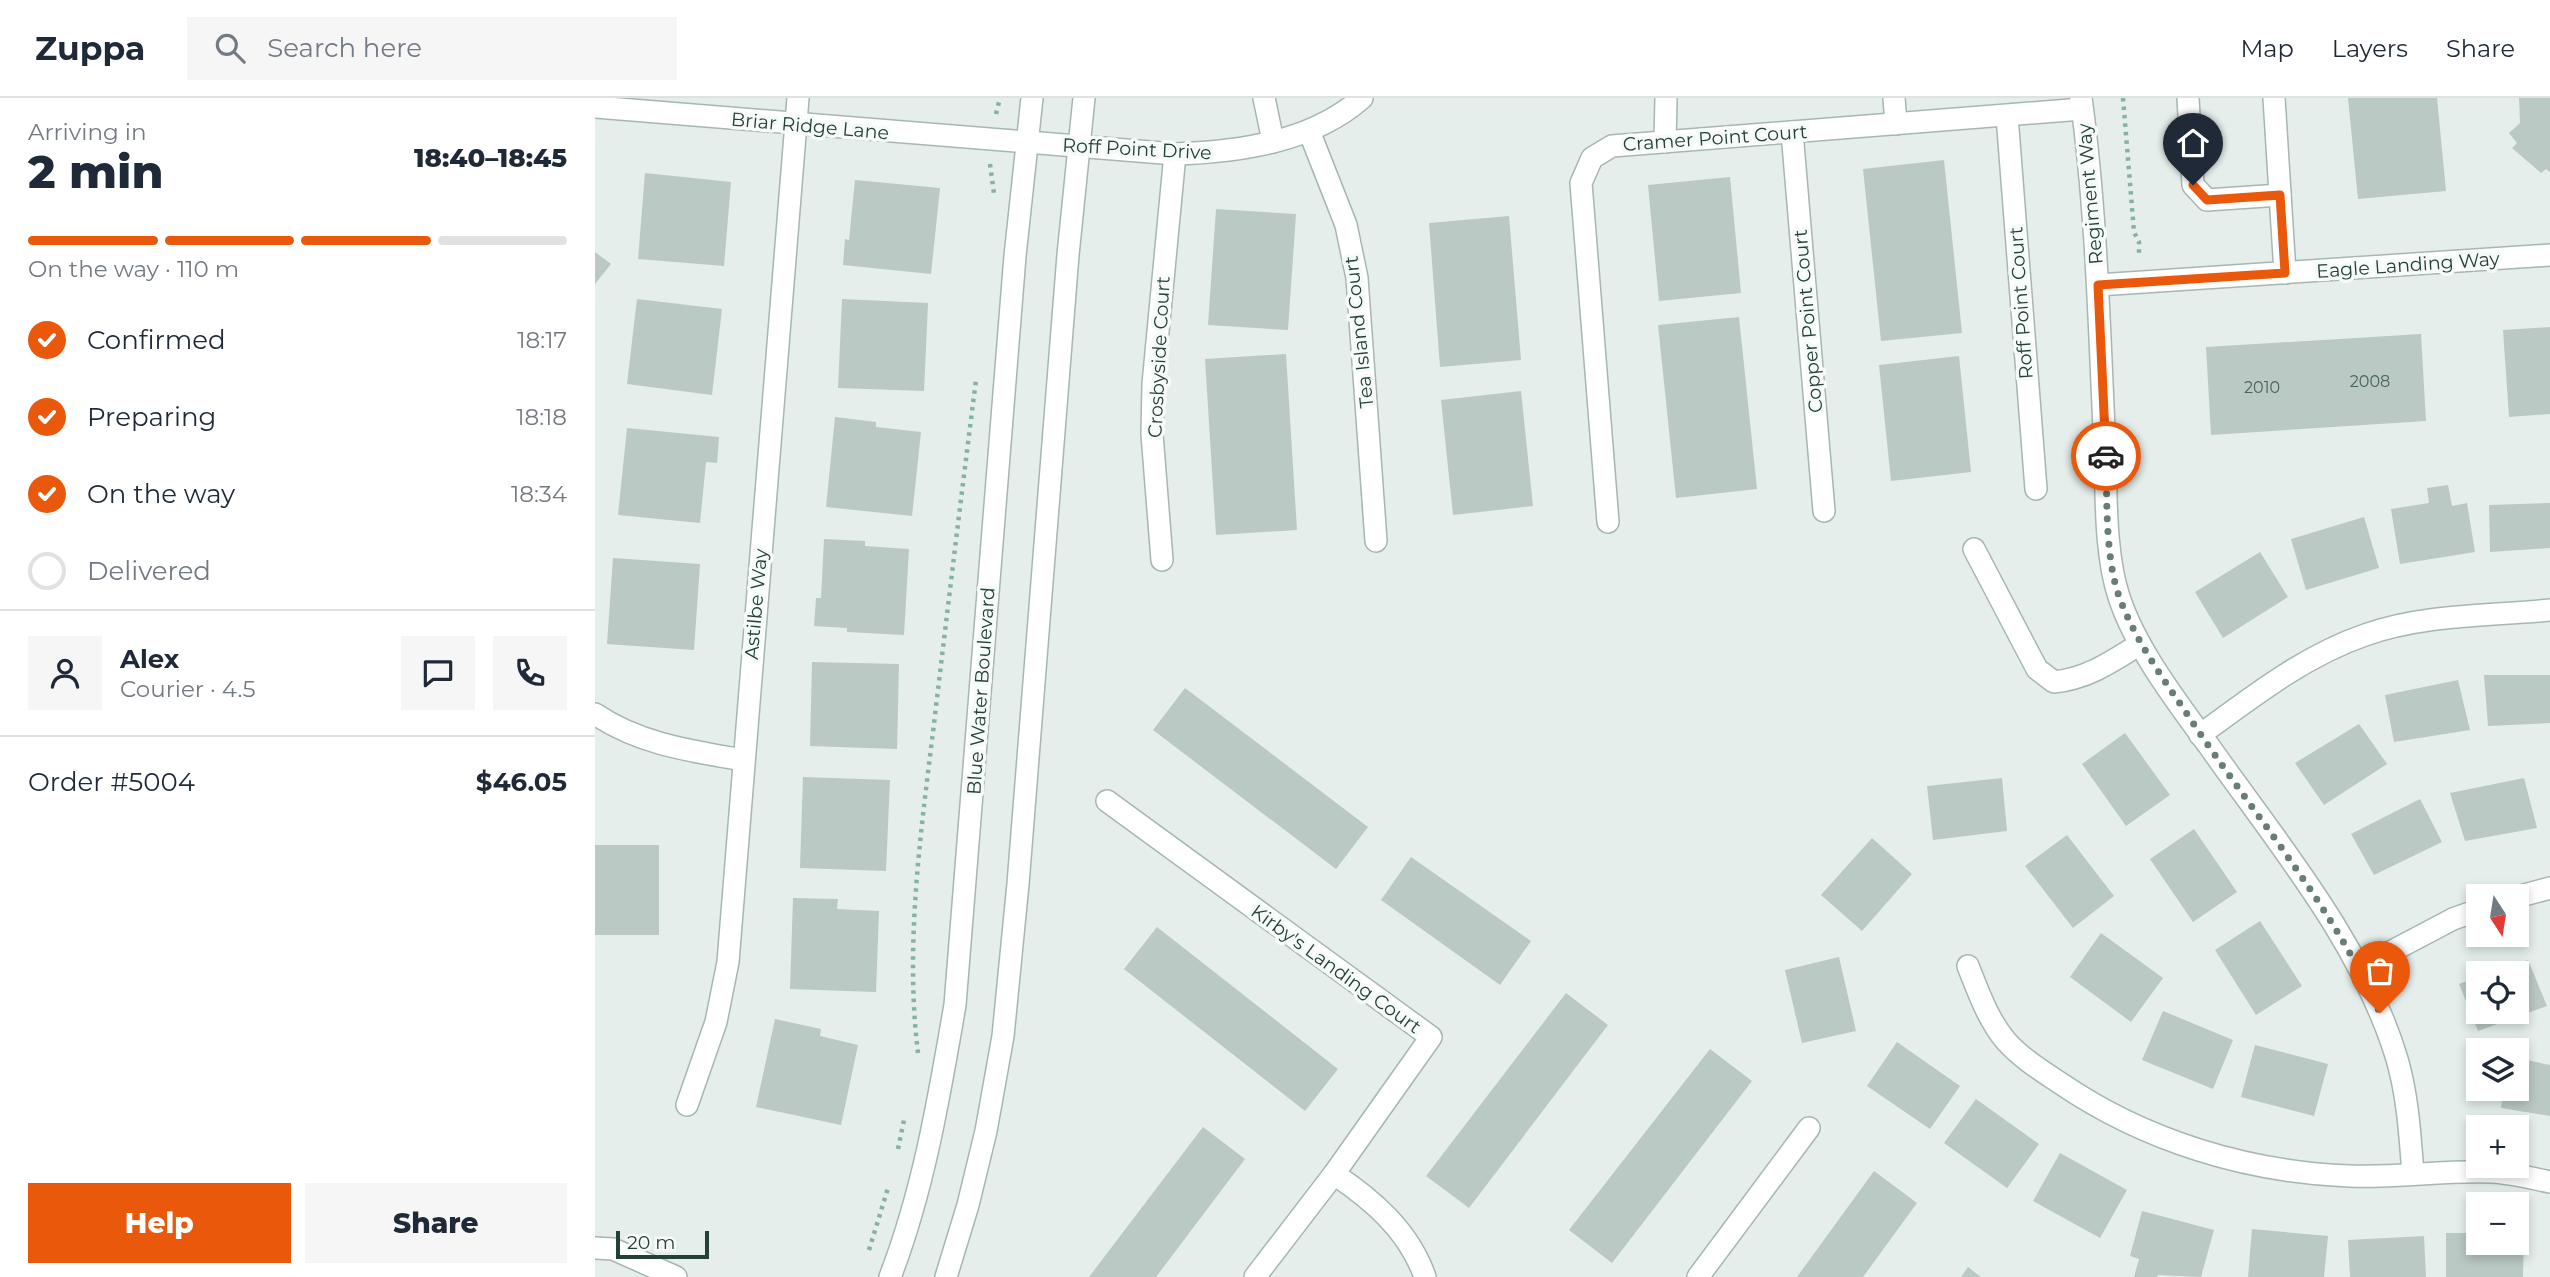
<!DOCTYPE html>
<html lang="en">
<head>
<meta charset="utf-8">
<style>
	:root { --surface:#fff; --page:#f6f6f7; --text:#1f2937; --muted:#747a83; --line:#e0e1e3; --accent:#ea580c }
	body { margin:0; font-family:Montserrat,sans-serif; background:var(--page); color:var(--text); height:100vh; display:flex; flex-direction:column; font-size:26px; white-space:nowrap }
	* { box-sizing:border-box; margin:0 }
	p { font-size:23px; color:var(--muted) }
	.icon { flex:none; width:38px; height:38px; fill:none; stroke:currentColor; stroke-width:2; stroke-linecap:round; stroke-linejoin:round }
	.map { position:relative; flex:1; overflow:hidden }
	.panel { display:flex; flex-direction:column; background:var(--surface); width:595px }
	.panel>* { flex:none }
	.needle { width:46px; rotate:168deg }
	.fabs { position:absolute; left:1871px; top:786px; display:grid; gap:14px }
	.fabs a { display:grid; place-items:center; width:63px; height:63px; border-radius:0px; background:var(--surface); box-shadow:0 4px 10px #0003; font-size:35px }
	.scale { position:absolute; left:21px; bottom:18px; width:93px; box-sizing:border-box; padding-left:7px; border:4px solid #244039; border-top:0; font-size:19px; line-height:24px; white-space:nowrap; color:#244039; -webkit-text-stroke:5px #f6faf8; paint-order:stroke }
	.pin { position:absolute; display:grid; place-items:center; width:60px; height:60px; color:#fff; margin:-72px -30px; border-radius:50% 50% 50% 0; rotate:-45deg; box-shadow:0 0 7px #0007 }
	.pin .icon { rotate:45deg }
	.courier { position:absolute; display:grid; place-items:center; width:70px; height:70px; margin:-35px; border:5px solid #ea580c; border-radius:50%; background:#fff; color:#222; box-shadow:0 2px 9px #0007 }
	.overview em { font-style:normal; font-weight:800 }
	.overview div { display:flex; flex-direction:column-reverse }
	.overview { display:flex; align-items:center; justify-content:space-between; height:119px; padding:0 28px }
	h1 { font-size:46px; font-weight:800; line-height:52px }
	.bar { display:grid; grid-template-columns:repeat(4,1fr); gap:10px 7px; align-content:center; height:84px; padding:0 28px }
	.bar i { height:9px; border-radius:5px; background:var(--line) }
	.bar .on { background:var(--accent) }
	.bar p { grid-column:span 4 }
	.line { display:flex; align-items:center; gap:18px; padding:0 28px; border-top:2px solid var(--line) }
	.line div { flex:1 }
	.round { display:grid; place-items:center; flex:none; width:74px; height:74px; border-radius:0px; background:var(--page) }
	ol { padding:0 28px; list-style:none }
	li { display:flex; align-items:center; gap:21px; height:77px }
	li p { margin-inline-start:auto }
	li .icon { padding:7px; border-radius:50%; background:var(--accent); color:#fff; stroke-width:4 }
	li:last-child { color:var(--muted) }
	li i { width:38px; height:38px; border:4px solid var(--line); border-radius:50% }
	.button { display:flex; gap:14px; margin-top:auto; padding:14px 28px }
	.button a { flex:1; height:80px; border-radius:0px; background:var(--accent); color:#fff; font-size:28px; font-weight:800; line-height:80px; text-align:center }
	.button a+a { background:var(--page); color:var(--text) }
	header { display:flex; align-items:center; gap:42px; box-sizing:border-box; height:98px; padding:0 35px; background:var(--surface); border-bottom:2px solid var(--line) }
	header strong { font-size:33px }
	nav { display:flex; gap:38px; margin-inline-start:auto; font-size:24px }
	.search { width:490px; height:63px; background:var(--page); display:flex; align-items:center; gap:18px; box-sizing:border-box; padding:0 24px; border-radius:0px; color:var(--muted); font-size:26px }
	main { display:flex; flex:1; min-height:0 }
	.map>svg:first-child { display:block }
</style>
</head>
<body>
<header>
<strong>Zuppa</strong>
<div class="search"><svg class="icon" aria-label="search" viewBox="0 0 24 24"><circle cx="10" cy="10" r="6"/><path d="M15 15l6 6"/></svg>Search here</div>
<nav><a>Map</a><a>Layers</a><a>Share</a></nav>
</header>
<main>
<section class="panel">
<div class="overview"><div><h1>2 min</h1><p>Arriving in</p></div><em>18:40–18:45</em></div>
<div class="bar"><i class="on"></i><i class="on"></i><i class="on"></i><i></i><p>On the way · 110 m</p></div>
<ol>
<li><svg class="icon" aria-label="check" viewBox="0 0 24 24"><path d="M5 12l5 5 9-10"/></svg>Confirmed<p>18:17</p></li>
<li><svg class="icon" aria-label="check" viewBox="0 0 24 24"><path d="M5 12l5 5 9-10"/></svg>Preparing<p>18:18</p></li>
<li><svg class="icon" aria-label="check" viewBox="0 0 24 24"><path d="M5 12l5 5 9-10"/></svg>On the way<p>18:34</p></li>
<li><i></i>Delivered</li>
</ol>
<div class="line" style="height:126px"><a class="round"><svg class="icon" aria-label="person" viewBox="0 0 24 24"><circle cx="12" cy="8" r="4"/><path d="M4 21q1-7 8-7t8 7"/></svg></a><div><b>Alex</b><p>Courier · 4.5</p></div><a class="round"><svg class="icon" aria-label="chat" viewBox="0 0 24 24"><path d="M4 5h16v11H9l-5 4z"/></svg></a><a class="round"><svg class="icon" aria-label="phone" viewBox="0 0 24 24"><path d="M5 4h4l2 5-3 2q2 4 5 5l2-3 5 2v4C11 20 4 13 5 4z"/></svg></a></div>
<div class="line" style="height:91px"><div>Order #5004</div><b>$46.05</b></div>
<div class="button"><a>Help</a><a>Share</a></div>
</section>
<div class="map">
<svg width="1955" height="1179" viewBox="0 0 1955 1179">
	<rect width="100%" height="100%" fill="#e5eeea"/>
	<g fill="#bac9c3">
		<polygon points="1753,0 1842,0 1851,93 1763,101"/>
		<polygon points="1924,0 1955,0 1955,74 1951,71 1946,75 1917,50 1922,45 1914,35 1925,25"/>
		<polygon points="1349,62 1367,235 1286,243 1268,71"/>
		<polygon points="50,75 136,84 129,168 43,161"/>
		<polygon points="1135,79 1146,195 1064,203 1053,87"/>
		<polygon points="260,82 345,90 336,176 248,167 250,141 254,142"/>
		<polygon points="621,111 701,116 693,232 613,227"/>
		<polygon points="914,118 926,262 845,269 834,125"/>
		<polygon points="0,154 16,166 0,186"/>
		<polygon points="42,201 127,211 117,297 32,286"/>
		<polygon points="247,201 333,205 329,293 243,290"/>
		<polygon points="1144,219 1162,391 1081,400 1063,227"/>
		<polygon points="1955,229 1955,316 1914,319 1908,232"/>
		<polygon points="1826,236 1831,323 1616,337 1611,249"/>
		<polygon points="691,256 702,432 621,437 610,261"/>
		<polygon points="1364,258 1376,374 1296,383 1284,267"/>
		<polygon points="926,293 938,408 858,417 846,302"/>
		<polygon points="240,319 281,324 281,329 326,334 317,418 231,409"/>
		<polygon points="32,330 124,339 122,365 111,364 105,425 23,417"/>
		<polygon points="1853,387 1857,408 1872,405 1880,454 1805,466 1796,411 1834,405 1832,390"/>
		<polygon points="1955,405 1955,450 1895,454 1894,407"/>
		<polygon points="1769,419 1784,470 1711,492 1696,441"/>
		<polygon points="229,441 270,443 270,448 314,451 309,537 252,534 252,530 219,528 221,500 226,500"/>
		<polygon points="1665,454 1693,499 1628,540 1600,494"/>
		<polygon points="18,460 105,466 99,552 12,546"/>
		<polygon points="217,564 304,566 302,651 215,648"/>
		<polygon points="1889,577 1955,577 1955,625 1893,628"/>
		<polygon points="1863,582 1875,632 1799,644 1790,597"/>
		<polygon points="590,590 773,729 741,771 558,632"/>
		<polygon points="1764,626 1792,666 1729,707 1700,665"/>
		<polygon points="1530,635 1575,697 1531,728 1487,666"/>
		<polygon points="208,679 295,682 291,773 205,770"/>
		<polygon points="1407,680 1412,733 1338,742 1332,688"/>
		<polygon points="1929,680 1942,730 1870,743 1855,695"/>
		<polygon points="1825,701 1847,744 1779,777 1756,736"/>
		<polygon points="1599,731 1642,794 1598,824 1555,761"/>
		<polygon points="1472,737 1519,798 1478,830 1430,768"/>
		<polygon points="1277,740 1317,776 1267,833 1226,797"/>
		<rect x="0" y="747" width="64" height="90"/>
		<polygon points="816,759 936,843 905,887 786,802"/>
		<polygon points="198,800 243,801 242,811 284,813 281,894 195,891"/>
		<polygon points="1665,823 1707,888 1661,917 1620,852"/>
		<polygon points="562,829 743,971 710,1013 529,871"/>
		<polygon points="1506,835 1568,880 1536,924 1475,879"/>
		<polygon points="1244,859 1261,933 1207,945 1190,872"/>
		<polygon points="1933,862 1952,908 1883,933 1864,886 1883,879 1883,914 1922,914 1922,875 1896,875"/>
		<polygon points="971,895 1013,927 874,1110 831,1078"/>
		<polygon points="1568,913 1638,942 1618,991 1547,962"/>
		<polygon points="180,921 226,931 225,938 263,947 246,1027 161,1009"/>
		<polygon points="1302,944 1365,988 1335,1031 1272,988"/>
		<polygon points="1660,947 1733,966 1719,1018 1646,999"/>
		<polygon points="1115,951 1157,983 1017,1165 974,1132"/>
		<polygon points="1922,960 1955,967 1955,1018 1906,1010 1909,990 1922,990"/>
		<polygon points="1381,1001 1444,1046 1412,1090 1349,1045"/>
		<polygon points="608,1029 650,1061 561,1179 494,1179"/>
		<polygon points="1465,1055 1532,1092 1505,1140 1438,1103"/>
		<polygon points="1279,1073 1322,1105 1268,1179 1202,1179"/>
		<polygon points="1547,1113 1619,1132 1606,1179 1563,1177 1562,1179 1539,1179 1544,1161 1535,1158"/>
		<polygon points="1657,1131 1733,1138 1729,1179 1653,1179"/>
		<polygon points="1851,1135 1883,1135 1883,1144 1922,1144 1922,1136 1929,1136 1928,1179 1851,1179"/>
		<polygon points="1829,1138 1831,1179 1755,1179 1753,1142"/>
		<polygon points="1373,1169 1386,1179 1366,1179"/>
	</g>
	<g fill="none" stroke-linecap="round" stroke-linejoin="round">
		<g stroke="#a7b6b1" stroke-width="24">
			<g id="minor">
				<polyline points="669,0 678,43"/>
				<polyline points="1299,0 1301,26"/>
				<path d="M1486 0C1501 109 1504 221 1509 331 1512 382 1508 451 1524 499 1541 551 1582 604 1614 648 1683 746 1767 845 1802 961 1813 999 1815 1038 1818 1076"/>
				<polyline points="1593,0 1598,87 1612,102 1685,97"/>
				<polyline points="1679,0 1690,175"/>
				<path d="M0 9 580 56C644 54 717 44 767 0"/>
				<polyline points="1412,18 1441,391"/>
				<polyline points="714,33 751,127 762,180 781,443"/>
				<polyline points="1197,34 1229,413"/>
				<polyline points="1070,44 1071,0"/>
				<polyline points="1503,187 1955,157"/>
				<polyline points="1013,424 986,85 997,60 1017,48 1487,11"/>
				<path d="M1379 451 1442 571 1459 584C1492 581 1518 563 1545 546"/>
				<polyline points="567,462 557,336 558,286 580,56"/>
				<path d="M0 616C44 646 96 653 148 662"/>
				<path d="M1605 637C1657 599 1709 558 1770 537 1828 516 1894 518 1955 512"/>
				<path d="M512 703 836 939 739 1076C778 1102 814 1133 830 1179"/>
				<polyline points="1922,799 1955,790"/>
				<path d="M1373 868C1383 893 1393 922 1411 943 1426 960 1447 973 1465 985 1550 1043 1652 1074 1754 1078 1802 1080 1850 1072 1897 1074 1916 1075 1936 1080 1955 1084"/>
				<polyline points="1765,870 1858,821 1883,812"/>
				<polyline points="92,1007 121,924 133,864 203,0"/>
				<polyline points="0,1150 18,1151 81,1179"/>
				<polyline points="660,1179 739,1076"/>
				<polyline points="1103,1179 1214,1030"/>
			</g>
		</g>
		<g stroke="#a7b6b1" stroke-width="24">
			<g id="tertiary">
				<path d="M295 1179C329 1091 344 999 360 907L420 158 437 0"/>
				<polyline points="351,1179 373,1107 391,1033 408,938 423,786 473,157 489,0"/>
			</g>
		</g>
		<g stroke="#85b2a5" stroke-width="4.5" stroke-dasharray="3.5 5" stroke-linecap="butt">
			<polyline points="1528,0 1539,134 1544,144 1544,158"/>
			<polyline points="401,16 405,0"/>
			<polyline points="395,66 399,96"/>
			<path d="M323 955C310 849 325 740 338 634 352 516 366 399 381 282"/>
			<polyline points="303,1051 309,1022"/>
			<polyline points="274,1152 293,1090"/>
		</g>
		<use href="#minor" stroke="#fff" stroke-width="21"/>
		<use href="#tertiary" stroke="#fff" stroke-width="21"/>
	</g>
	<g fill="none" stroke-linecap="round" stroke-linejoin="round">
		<path stroke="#687d77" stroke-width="7" stroke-dasharray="0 12.6" d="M1511 358C1512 400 1510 462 1525 501 1541 543 1567 579 1592 616 1657 715 1737 806 1785 915"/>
		<polyline stroke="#ea580c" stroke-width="9" points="1511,358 1503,187 1690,175 1685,97 1612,102 1598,87"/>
	</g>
	<g text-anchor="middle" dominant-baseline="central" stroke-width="7" stroke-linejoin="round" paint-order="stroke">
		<g font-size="16" fill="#4a625c">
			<text x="1775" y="283">2008</text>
			<text x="1667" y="289">2010</text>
		</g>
		<g font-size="19" fill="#244039" stroke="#f6faf8">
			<text transform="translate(215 28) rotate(5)">Briar Ridge Lane</text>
			<text transform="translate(1120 40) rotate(-4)">Cramer Point Court</text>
			<text transform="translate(542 51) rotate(3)">Roff Point Drive</text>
			<text transform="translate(1495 96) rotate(-95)">Regiment Way</text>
			<text transform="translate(1813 167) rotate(-4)">Eagle Landing Way</text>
			<text transform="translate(1426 205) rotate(-94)">Roff Point Court</text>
			<text transform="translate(1213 223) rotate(-95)">Copper Point Court</text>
			<text transform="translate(764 234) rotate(-96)">Tea Island Court</text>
			<text transform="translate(564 259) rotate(-87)">Crosbyside Court</text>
			<text transform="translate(161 506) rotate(-85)">Astilbe Way</text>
			<text transform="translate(386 593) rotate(-86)">Blue Water Boulevard</text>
			<text transform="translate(741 871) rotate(36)">Kirby's Landing Court</text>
		</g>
	</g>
</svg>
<div class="fabs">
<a><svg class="needle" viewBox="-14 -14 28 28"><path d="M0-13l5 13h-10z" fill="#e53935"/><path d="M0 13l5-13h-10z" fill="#747a83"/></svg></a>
<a><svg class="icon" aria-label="locate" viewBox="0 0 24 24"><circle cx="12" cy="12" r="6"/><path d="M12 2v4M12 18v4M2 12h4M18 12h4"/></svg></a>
<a><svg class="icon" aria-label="layers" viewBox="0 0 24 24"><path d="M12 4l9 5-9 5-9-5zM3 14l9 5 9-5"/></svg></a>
<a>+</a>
<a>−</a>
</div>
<div class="scale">20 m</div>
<div class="pin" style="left:1785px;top:915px;background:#ea580c"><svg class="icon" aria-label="bag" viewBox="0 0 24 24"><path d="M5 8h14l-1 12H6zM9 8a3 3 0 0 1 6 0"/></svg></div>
<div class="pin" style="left:1598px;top:87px;background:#1f2937"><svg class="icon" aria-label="home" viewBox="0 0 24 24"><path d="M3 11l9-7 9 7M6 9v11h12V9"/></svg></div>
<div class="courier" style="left:1511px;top:358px"><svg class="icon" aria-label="car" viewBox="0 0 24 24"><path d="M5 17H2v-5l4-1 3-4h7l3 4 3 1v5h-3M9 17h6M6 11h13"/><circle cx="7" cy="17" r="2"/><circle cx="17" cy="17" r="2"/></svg></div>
</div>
</main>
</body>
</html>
